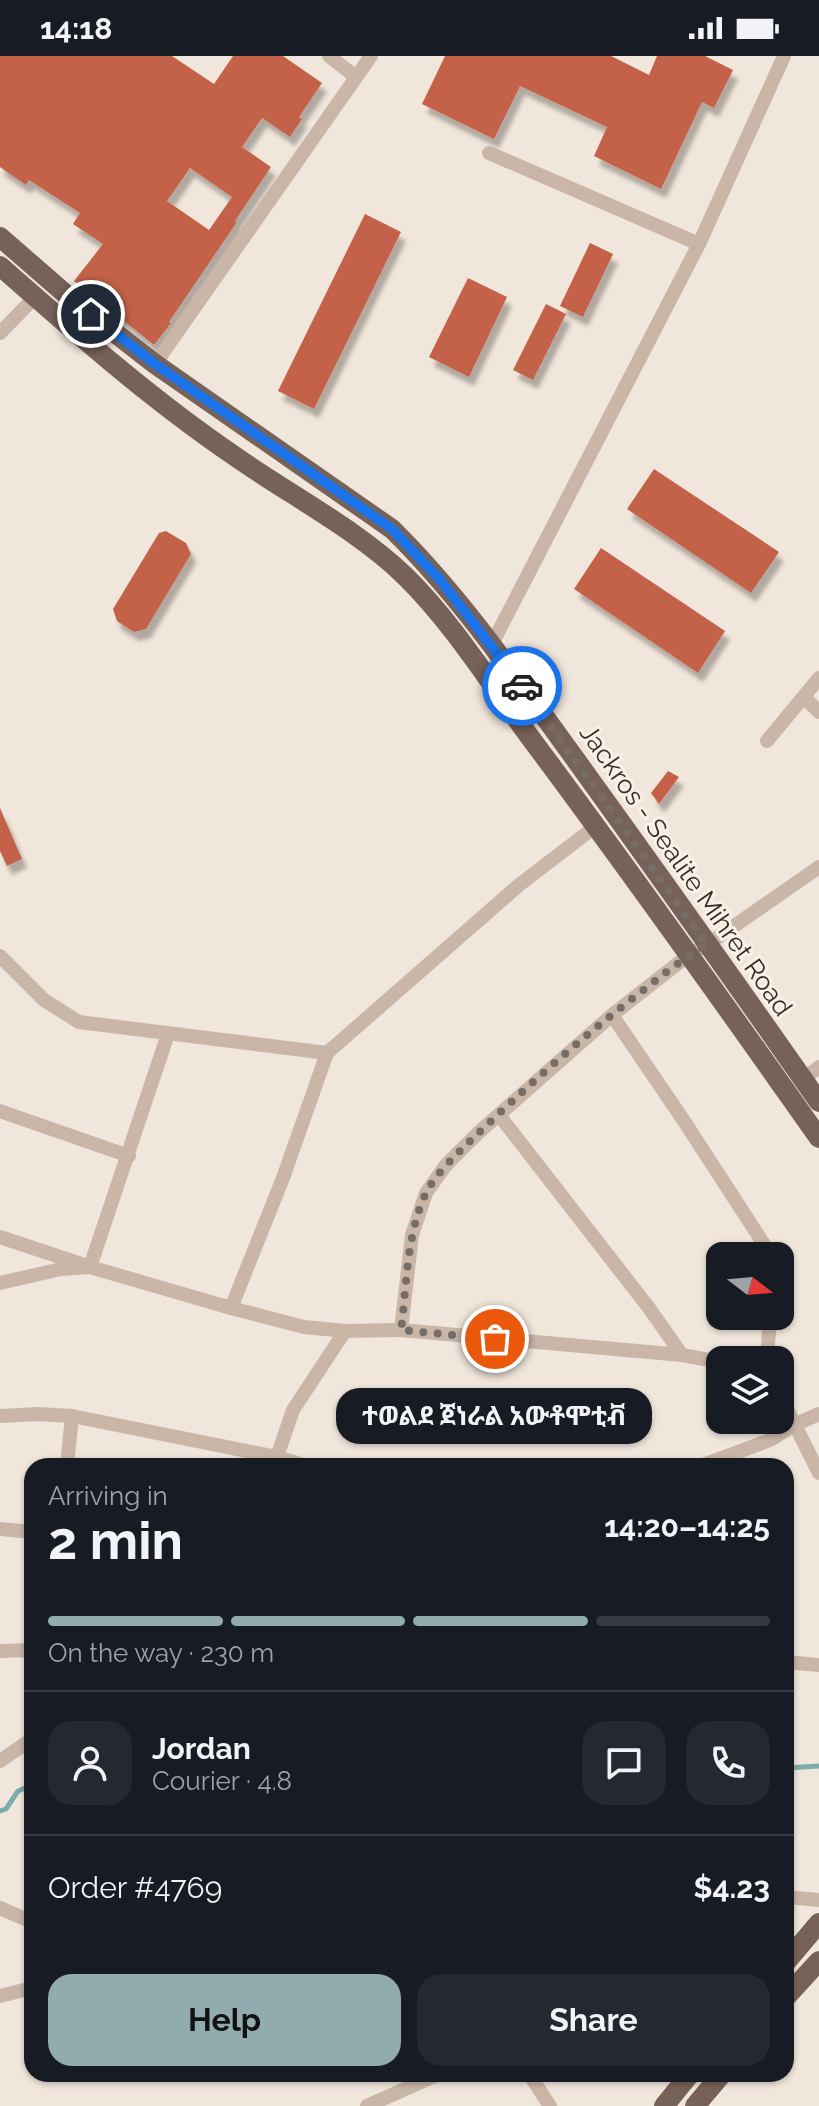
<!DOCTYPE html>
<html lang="en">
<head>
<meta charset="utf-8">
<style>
	:root { --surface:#171b24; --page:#242831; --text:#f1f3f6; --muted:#9ea1a6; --line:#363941; --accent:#92abae }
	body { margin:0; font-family:Raleway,"Noto Sans Ethiopic",sans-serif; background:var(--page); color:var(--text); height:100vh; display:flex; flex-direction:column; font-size:30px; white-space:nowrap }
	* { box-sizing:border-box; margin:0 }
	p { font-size:26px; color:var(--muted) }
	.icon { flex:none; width:44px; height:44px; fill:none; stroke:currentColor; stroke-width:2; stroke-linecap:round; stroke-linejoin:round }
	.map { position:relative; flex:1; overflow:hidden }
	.details { position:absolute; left:24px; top:1402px; width:770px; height:624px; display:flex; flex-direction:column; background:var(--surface); border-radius:24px; box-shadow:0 2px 6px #0004 }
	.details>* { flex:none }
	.needle { width:52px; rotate:106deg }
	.controls { position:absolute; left:706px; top:1186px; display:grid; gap:16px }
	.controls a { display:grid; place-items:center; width:88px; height:88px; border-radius:16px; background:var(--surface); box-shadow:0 2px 6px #0004; font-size:40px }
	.pin { position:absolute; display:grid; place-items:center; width:68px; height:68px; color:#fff; margin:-34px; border:4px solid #fff; border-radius:50%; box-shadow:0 2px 8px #0007 }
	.courier { position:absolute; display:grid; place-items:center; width:80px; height:80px; margin:-40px; border:6px solid #1a73e8; border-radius:50%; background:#fff; color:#222; box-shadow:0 2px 10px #0007 }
	.bubble { position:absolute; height:56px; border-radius:24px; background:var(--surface); box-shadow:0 2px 6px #0004; font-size:26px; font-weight:700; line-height:56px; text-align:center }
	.overview em { font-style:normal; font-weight:700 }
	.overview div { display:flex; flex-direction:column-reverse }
	.overview { display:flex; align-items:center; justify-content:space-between; height:136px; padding:0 24px }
	h1 { font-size:52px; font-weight:700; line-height:60px }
	.bar { display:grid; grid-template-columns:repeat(4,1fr); gap:12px 8px; align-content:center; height:96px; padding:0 24px }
	.bar i { height:10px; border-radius:6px; background:var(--line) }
	.bar .selected { background:var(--accent) }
	.bar p { grid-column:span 4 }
	.line { display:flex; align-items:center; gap:20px; padding:0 24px; border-top:2px solid var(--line) }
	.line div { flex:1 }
	.round { display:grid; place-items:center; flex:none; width:84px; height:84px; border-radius:24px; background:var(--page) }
	.button { display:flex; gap:16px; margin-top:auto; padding:16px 24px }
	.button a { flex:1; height:92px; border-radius:24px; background:var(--accent); color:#111; font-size:32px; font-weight:700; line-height:92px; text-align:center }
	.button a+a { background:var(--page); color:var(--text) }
	.status { display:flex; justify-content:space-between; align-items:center; height:56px; padding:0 40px; background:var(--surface); direction:ltr }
	.status svg { height:22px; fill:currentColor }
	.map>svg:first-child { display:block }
</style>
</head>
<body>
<div class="status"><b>14:18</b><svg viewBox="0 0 49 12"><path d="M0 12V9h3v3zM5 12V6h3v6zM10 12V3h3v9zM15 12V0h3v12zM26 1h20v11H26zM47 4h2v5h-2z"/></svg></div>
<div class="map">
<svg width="819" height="2050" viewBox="0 0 819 2050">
	<defs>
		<filter id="shadow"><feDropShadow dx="5" dy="9" stdDeviation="2" flood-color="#0004"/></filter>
	</defs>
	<rect width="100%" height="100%" fill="#f1e6db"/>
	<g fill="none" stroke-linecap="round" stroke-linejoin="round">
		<g stroke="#7badad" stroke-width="5">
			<polyline points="786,1712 819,1710"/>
			<polyline points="0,1755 6,1753 18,1735 32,1729"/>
		</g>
	</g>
	<g fill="#c36248" fill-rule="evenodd" filter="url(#shadow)">
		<path d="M0 0H172L214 28 233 0H283L322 27 299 61 302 63 290 81 262 62 242 91 271 111 235 165 237 166 169 266 171 267 154 289 74 225 103 188 73 168 80 157 29 124 26 129 0 111ZM190 112 232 141 209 174 167 145Z"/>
		<polygon points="445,0 611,0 649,19 657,0 705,0 733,14 714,52 702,46 661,133 594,100 607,71 520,30 494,83 422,48"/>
		<polygon points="365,158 401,176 314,353 278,335"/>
		<polygon points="590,187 613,198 583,261 560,250"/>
		<polygon points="468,222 507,241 469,321 429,301"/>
		<polygon points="546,248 566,258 533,324 513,314"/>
		<polygon points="654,413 779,496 751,537 627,453"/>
		<polygon points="166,475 186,487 191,498 146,573 134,576 117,565 113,553 159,477"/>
		<polygon points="601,492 725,575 698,617 574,533"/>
		<polygon points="668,715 679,721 659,748 651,737"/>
		<polygon points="0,752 22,803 7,810 0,795"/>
	</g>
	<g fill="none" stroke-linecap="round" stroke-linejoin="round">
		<g stroke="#c9b6a7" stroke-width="14">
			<polyline points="329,0 356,21"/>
			<polyline points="489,97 699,188"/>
			<polyline points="0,277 35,241"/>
			<polyline points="155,308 371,0"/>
			<polyline points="492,588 699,188 784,0"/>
			<polyline points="804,641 819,656"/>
			<polyline points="767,685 819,622"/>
			<polyline points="0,900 44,944 79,966 327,997 519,829 596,770"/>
			<polyline points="612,959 684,1065 769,1196 770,1200"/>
			<polyline points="168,978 90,1211 231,1252 304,1271 345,1275 401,1274"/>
			<polyline points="803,1023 819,1011"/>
			<polyline points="0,1055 129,1100"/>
			<polyline points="499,1059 649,1252 682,1299 401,1274 412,1179 426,1137 446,1109 478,1077 612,959 690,898 707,889 819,811"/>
			<polyline points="0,1181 90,1211 61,1213 0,1227"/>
			<polyline points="231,1252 283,1122 327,997"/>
			<polyline points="682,1299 720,1306"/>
			<polyline points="767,1304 770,1260"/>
			<polyline points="780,1339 819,1417"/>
			<polyline points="0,1360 38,1358 72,1360 277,1401"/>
			<polyline points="67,1410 72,1360"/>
			<polyline points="306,1410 277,1401 293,1354 345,1275"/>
			<polyline points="700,1410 770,1384 796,1368 819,1358"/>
			<polyline points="0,1473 32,1476"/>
			<polyline points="0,1595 32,1594"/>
			<polyline points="786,1606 819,1609"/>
			<polyline points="0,1705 32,1683"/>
			<polyline points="786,1841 819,1844"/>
			<polyline points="0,1852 32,1866"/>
			<polyline points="0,1940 32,1932"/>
			<polyline points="529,2018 550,2050"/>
			<polyline points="367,2050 439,2018"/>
		</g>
		<g stroke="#776259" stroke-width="20">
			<path d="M0 181 69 241 155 308 392 473C461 541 516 622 573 700 656 815 738 930 819 1046"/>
			<path d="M0 210C76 277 152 344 236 401 290 439 358 474 405 520 455 569 493 632 535 688 632 818 726 950 819 1082"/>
			<polyline points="786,1906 819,1867"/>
			<polyline points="786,1941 819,1905"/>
			<polyline points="664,2050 690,2018"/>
			<polyline points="695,2050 722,2018"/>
		</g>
	</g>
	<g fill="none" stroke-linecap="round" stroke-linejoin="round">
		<path stroke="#776d67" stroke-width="8" stroke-dasharray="0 14.4" d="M495 1283 401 1274C407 1230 406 1179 426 1137 434 1121 449 1106 462 1093 517 1039 576 986 637 939 660 921 682 903 707 889L522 630"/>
		<polyline stroke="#1a73e8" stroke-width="10" points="91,258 155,308 392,473 441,525 522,630"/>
	</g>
	<g text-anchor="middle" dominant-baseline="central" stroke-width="6" stroke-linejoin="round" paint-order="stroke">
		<g font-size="26" fill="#362c28" stroke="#f9f0e7">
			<text transform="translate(686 814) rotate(55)">Jackros - Sealite Mihret Road</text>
		</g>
	</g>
</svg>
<div class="controls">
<a><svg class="needle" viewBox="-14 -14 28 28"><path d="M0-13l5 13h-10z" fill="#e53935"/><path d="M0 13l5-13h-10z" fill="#9ea1a6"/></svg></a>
<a><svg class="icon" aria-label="layers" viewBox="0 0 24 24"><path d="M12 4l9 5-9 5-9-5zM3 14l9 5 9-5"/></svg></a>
</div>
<div class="pin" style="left:495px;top:1283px;background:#ea580c"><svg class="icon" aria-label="bag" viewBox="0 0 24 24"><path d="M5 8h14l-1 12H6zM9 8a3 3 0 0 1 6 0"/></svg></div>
<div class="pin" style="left:91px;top:258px;background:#1f2937"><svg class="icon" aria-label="home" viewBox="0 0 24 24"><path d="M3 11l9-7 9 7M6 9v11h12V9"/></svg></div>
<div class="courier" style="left:522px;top:630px"><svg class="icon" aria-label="car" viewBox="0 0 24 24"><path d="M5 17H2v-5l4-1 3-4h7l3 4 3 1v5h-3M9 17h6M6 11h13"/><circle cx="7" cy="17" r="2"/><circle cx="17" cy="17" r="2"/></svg></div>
<div class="bubble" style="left:336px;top:1332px;width:316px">ተወልደ ጀነራል አውቶሞቲቭ</div>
<section class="details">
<div class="overview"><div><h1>2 min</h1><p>Arriving in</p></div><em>14:20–14:25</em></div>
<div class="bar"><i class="selected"></i><i class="selected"></i><i class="selected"></i><i></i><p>On the way · 230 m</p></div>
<div class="line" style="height:144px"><a class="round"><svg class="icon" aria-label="person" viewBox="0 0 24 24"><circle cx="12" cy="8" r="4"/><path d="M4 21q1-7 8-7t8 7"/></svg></a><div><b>Jordan</b><p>Courier · 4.8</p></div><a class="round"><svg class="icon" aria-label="chat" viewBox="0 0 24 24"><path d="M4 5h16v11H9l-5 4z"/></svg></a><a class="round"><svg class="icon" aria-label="phone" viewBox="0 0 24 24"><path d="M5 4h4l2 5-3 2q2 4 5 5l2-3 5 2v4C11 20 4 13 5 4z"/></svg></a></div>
<div class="line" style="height:104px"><div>Order #4769</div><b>$4.23</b></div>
<div class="button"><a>Help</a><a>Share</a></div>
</section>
</div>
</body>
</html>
